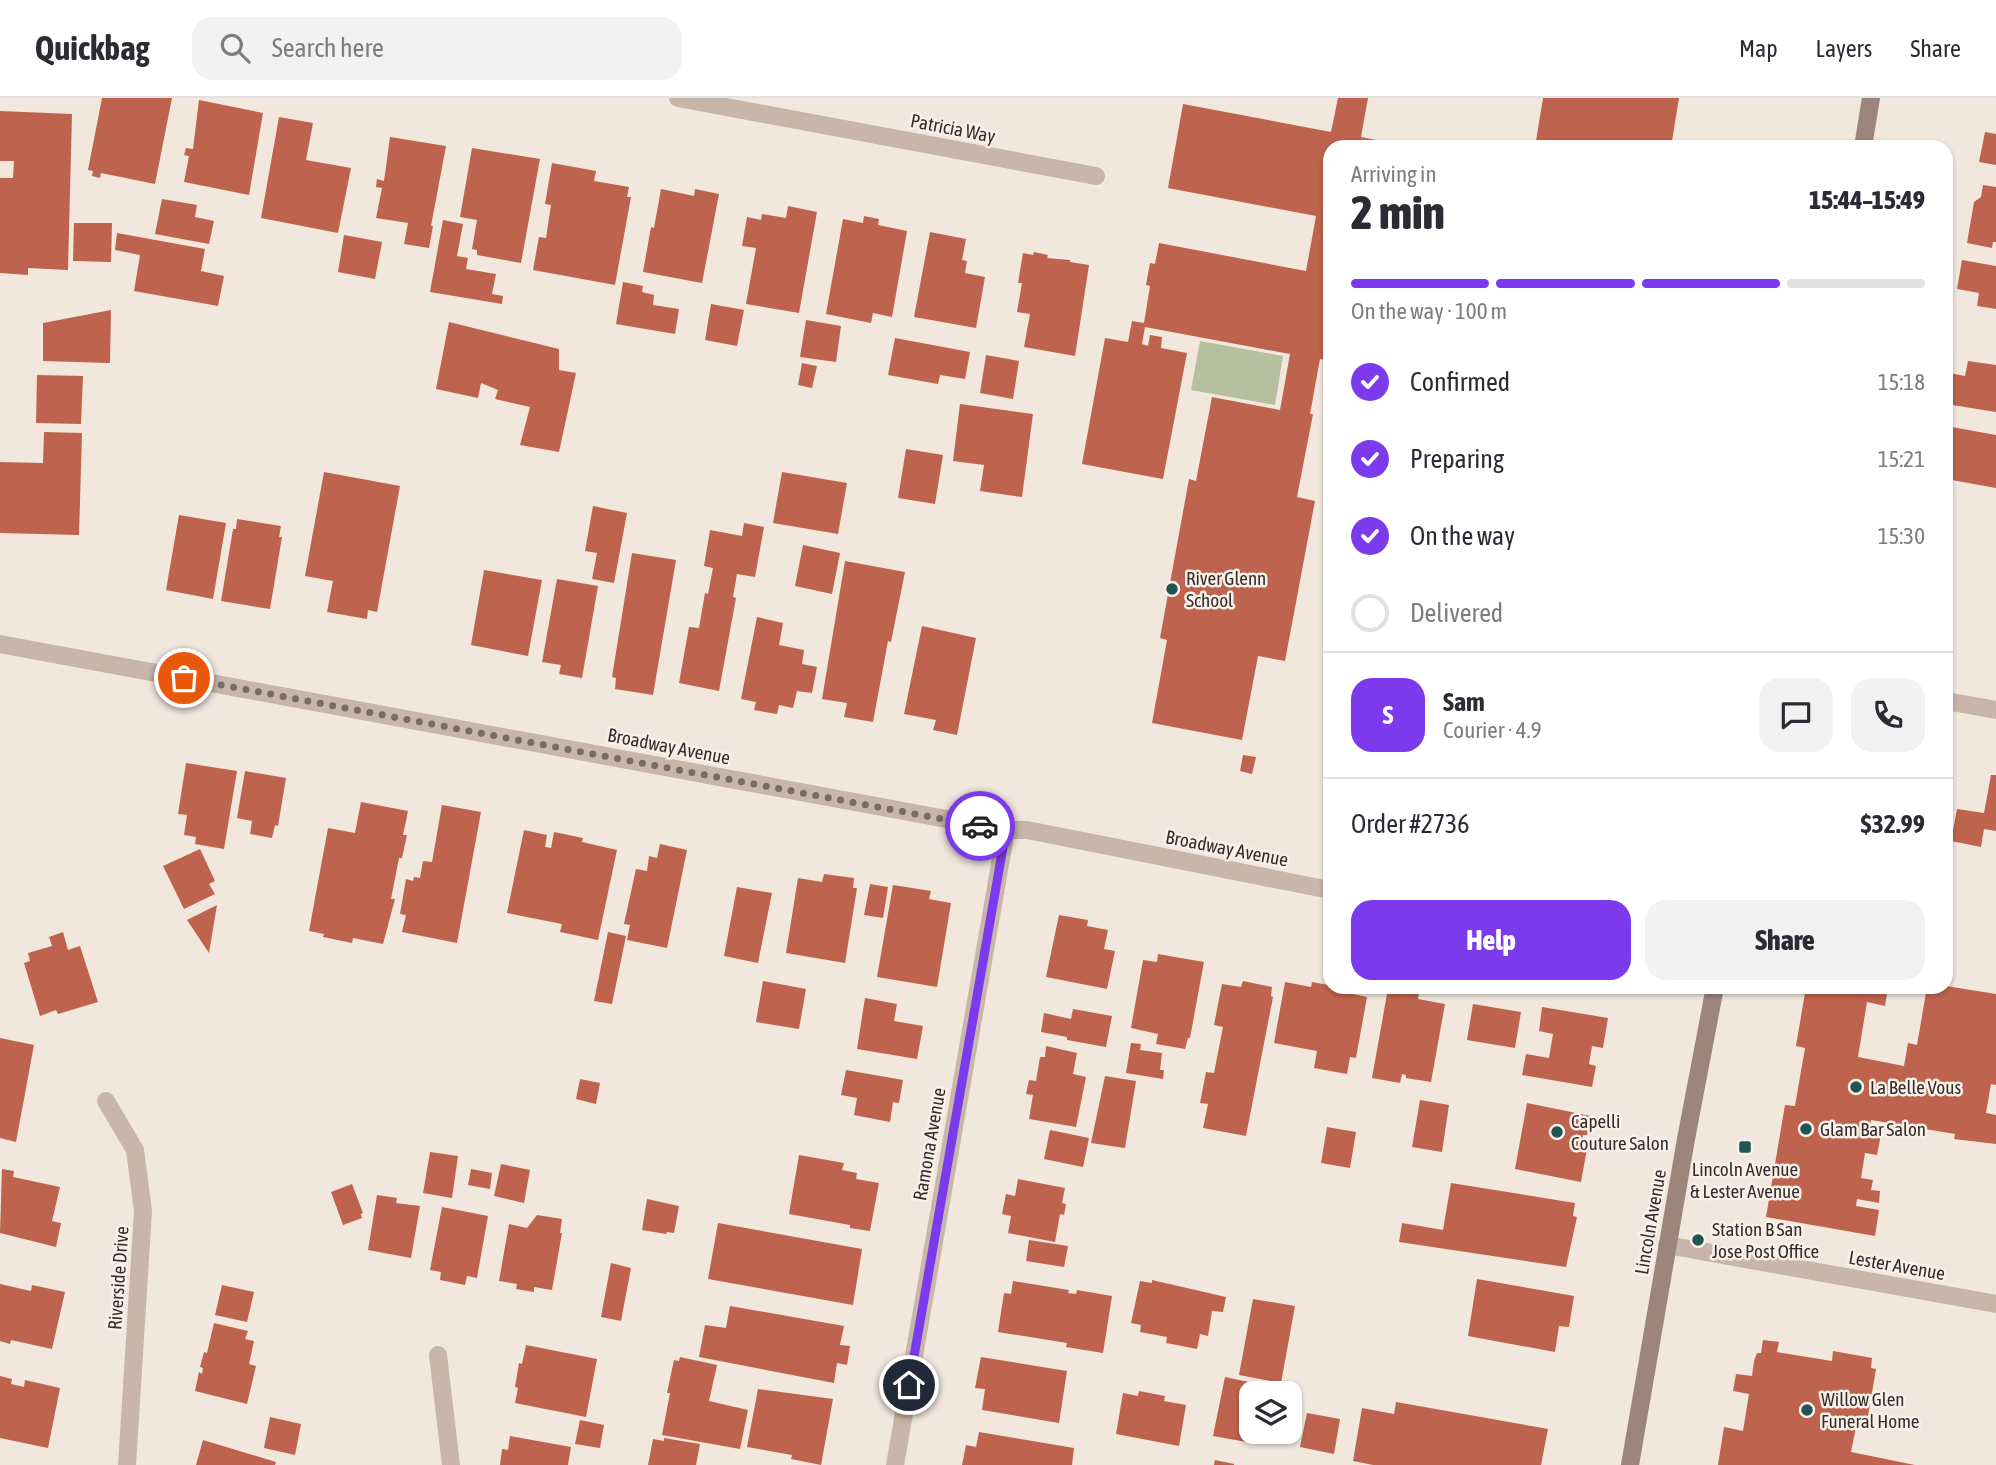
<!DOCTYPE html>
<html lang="en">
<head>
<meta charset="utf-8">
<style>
	:root { --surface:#fff; --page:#f2f2f3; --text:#2b2b33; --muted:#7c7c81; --line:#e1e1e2; --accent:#7c3aed }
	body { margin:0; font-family:"Asap Condensed",sans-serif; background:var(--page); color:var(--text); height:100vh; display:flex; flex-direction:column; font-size:26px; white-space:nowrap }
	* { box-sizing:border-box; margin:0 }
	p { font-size:23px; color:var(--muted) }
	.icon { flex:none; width:38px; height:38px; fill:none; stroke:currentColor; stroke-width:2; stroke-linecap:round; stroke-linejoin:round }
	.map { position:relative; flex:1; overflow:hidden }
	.details { position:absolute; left:1323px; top:42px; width:630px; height:854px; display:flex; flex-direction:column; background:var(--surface); border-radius:21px; box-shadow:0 2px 5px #0004 }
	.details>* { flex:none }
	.buttons { position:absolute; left:1239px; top:1283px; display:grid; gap:14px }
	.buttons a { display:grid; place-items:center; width:63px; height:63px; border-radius:14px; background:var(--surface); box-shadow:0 2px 5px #0004; font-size:35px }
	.pin { position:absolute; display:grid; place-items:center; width:60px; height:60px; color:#fff; margin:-30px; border:4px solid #fff; border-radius:50%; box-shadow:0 2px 7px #0007 }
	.courier { position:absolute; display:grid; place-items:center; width:70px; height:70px; margin:-35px; border:5px solid #7c3aed; border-radius:50%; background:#fff; color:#222; box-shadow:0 2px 9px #0007 }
	.head em { font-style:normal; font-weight:800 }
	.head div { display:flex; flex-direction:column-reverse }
	.head { display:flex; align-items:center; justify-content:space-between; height:119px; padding:0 28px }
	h1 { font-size:46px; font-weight:800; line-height:52px }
	.bar { display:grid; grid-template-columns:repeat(4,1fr); gap:10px 7px; align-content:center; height:84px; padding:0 28px }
	.bar i { height:9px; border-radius:5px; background:var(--line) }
	.bar .active { background:var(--accent) }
	.bar p { grid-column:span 4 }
	.line { display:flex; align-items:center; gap:18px; padding:0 28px; border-top:2px solid var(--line) }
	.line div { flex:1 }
	.round { display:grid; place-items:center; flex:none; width:74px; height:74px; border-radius:21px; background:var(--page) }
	ol { padding:0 28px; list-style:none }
	li { display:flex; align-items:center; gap:21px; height:77px }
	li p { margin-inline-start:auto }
	li .icon { padding:7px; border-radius:50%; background:var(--accent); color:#fff; stroke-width:4 }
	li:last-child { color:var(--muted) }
	li i { width:38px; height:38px; border:4px solid var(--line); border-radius:50% }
	.action { display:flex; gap:14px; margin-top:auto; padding:14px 28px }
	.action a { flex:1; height:80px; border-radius:21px; background:var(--accent); color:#fff; font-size:28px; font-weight:800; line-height:80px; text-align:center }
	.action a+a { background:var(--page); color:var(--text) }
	header { display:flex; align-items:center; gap:42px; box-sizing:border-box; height:98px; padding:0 35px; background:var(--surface); border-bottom:2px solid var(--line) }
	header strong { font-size:33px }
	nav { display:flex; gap:38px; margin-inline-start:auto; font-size:24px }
	.search { width:490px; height:63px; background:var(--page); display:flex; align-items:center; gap:18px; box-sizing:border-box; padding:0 24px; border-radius:21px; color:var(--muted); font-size:26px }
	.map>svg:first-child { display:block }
</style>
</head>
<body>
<header>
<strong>Quickbag</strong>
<div class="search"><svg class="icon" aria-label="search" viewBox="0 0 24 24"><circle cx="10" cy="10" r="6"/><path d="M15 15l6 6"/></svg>Search here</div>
<nav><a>Map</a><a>Layers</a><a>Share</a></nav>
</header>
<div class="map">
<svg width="1996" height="1367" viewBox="0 0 1996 1367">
	<rect width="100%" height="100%" fill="#f1e7dd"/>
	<polygon fill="#b6bf9e" points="1200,243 1283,258 1275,307 1191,292"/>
	<g fill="#be634e">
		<polygon points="102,0 172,0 155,86 101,75 100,80 92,78 93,73 88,72"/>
		<polygon points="1338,0 1368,0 1361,39 1405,48 1330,49 1330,263 1320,261 1310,316 1313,316 1297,399 1315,403 1285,563 1258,558 1242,642 1152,625 1167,542 1160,540 1189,381 1196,383 1212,299 1280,312 1290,256 1145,229 1142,246 1148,248 1150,237 1162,239 1161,250 1187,255 1163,381 1082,366 1105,240 1128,244 1132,223 1144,225 1150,188 1146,187 1150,165 1155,166 1159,145 1306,173 1316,118 1168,90 1183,6 1331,34"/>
		<polygon points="1543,0 1679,0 1671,49 1535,49"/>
		<polygon points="199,2 263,15 249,97 184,84 189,58 184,57 186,50 193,51"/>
		<polygon points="0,13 72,16 68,172 28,170 28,177 0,175 0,80 13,80 14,63 0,63"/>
		<polygon points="279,19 313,25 306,62 351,70 338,135 261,120"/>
		<polygon points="1985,34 1996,36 1996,67 1979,64"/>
		<polygon points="390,39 446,48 431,128 433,128 429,150 404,146 408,125 376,120 382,90 376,89 377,81 384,83"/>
		<polygon points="472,50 540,61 521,165 477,157 477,152 472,151 477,122 460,119"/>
		<polygon points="552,65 596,73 594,83 629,89 627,99 631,99 615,187 533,172 539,139 546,140 551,107 545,106"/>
		<polygon points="1983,87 1996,89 1996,144 1993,144 1992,150 1967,145 1974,104 1981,99"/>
		<polygon points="661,91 694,98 695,91 719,96 702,185 643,174 651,129 654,130"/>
		<polygon points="162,101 197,107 195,119 214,123 209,146 155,136"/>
		<polygon points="788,108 817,114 799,215 746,206 756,150 742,148 747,119 761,122 762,116 786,120"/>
		<polygon points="864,118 879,121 878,127 907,133 892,219 873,215 871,225 826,216 843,121 863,125"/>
		<polygon points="443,122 463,126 457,158 468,160 466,171 496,176 492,196 503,198 502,206 430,194"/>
		<polygon points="74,125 112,125 111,164 73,163"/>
		<polygon points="930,134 966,141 962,162 967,163 965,175 985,179 976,230 914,219"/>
		<polygon points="117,135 205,151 201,173 224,178 218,208 134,193 140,157 115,152"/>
		<polygon points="344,137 382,144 375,181 338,174"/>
		<polygon points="1034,154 1048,157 1047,160 1070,162 1070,164 1089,167 1075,258 1024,249 1030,216 1017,214 1022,185 1018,185 1023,155 1033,157"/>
		<polygon points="1962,162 1996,168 1996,211 1977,208 1979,195 1957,191"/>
		<polygon points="623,184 643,188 642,194 654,197 653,207 679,211 675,236 616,226"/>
		<polygon points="711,206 744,212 737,248 705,242"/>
		<polygon points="111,212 110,265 43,263 43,225"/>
		<polygon points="806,222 841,228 836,264 800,259"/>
		<polygon points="449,224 559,251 559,272 576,275 559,354 520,347 530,309 495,301 498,292 481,285 478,300 436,291"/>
		<polygon points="895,240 970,254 965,281 940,277 938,286 888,277"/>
		<polygon points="986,257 1019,263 1013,301 980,295"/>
		<polygon points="1968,263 1996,267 1996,314 1946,306 1946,281 1949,281 1950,275 1965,278"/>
		<polygon points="802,265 817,268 812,290 798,287"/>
		<polygon points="37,277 83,278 81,326 36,325"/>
		<polygon points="960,306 1033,316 1022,399 980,393 984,367 953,363"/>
		<polygon points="1946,328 1996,337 1996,390 1946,381"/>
		<polygon points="44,334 82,335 79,437 0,435 0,364 43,365"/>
		<polygon points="906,351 943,357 935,406 898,400"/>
		<polygon points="324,374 400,388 377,514 368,512 367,521 327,514 333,483 305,478"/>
		<polygon points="782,374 847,385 838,436 773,425"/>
		<polygon points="593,408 627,415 614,485 592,481 597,455 585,453"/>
		<polygon points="179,417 226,425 213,501 166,492"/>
		<polygon points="237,421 281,428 279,439 282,439 270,511 221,503 233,431 236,431"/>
		<polygon points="744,425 764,429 755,479 737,476 733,499 736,500 719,593 679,585 689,529 699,530 705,495 708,496 713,470 704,468 710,432 742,438"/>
		<polygon points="803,447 840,455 832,496 795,488"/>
		<polygon points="632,455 676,462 653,597 615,591 616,580 612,579"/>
		<polygon points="845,463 905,474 891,544 888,543 873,624 844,619 847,605 822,601"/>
		<polygon points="484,472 542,482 528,558 471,547"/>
		<polygon points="557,481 598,488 582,580 559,576 561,567 542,564"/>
		<polygon points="757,519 783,525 779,547 804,552 802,566 817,569 812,595 797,593 793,610 779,607 777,616 754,612 756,604 741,601"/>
		<polygon points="922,528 976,540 957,637 933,632 936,622 904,616"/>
		<polygon points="1243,657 1256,659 1252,676 1240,673"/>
		<polygon points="186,665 237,673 224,751 195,746 196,739 184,737 187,717 178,716"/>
		<polygon points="245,673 286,680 278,728 275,727 272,740 250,736 252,723 237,720"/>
		<polygon points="1991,677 1996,677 1996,733 1984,731 1981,749 1951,743 1957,711 1984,715"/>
		<polygon points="361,704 408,713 403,737 407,737 402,760 399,760 391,801 395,801 383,846 353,840 352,845 323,839 324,836 309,833 328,730 355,735"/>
		<polygon points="442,707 481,714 457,845 402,834 406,817 400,816 406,781 413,783 414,779 420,780 423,763 432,764"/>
		<polygon points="524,732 547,737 545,749 551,750 554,734 583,740 582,744 617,752 598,842 560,834 562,826 507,815"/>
		<polygon points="660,746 687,752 667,850 627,842 630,827 624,826 636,771 647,773 649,758 657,760"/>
		<polygon points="200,751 215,783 209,786 215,796 184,811 163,768"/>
		<polygon points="824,776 854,780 853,790 857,790 845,865 786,855 798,780 822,784"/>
		<polygon points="870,786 888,789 883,820 864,817"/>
		<polygon points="893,787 931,793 929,801 951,805 937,889 877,879"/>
		<polygon points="737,789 772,795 758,865 724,858"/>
		<polygon points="217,807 209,855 187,822"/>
		<polygon points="1059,817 1088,822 1087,828 1108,832 1104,851 1115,853 1107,891 1046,879"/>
		<polygon points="63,834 68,852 80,848 98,904 58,916 56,912 40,918 24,865 30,863 28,855 52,848 49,839"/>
		<polygon points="608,834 626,838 612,906 594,903"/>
		<polygon points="1158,856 1204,864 1190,940 1188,940 1185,951 1156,946 1158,936 1131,930 1143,862 1157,864"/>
		<polygon points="763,883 806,891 799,931 756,924"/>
		<polygon points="1243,883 1272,889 1271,898 1273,899 1246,1038 1203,1030 1208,1006 1200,1005 1206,974 1214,975 1223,929 1214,927 1222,886 1241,889"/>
		<polygon points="1285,884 1311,889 1312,884 1339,889 1339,893 1367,899 1356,960 1350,959 1347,976 1314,970 1317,953 1274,945"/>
		<polygon points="1946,888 1996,896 1996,987 1991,986 1986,1015 1996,1017 1996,1046 1954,1041 1955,1036 1871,1022 1869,1034 1881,1036 1877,1057 1865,1055 1861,1080 1873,1082 1871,1092 1880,1093 1879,1105 1857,1101 1856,1108 1879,1112 1875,1138 1766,1119 1785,1007 1795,1008 1805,950 1796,948 1806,889 1888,889 1885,908 1867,904 1858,959 1904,968 1908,945 1917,947 1927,889"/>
		<polygon points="1388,890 1419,895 1418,901 1445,906 1431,984 1406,980 1406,977 1402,976 1400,985 1372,980"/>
		<polygon points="865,900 897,906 894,923 923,928 917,961 857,951"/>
		<polygon points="1473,906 1521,914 1515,950 1467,942"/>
		<polygon points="1542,909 1608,920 1603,950 1592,948 1589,966 1596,968 1592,989 1522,977 1526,956 1549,960 1553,936 1539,933"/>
		<polygon points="1073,911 1112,918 1106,949 1067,942 1067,939 1041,934 1044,915 1071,921"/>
		<polygon points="0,940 34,947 16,1044 0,1040"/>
		<polygon points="1131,945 1141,946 1140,952 1162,955 1160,972 1164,972 1163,981 1126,975"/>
		<polygon points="1046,948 1077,955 1073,976 1086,979 1076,1029 1029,1021 1033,997 1026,996 1029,982 1036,983 1040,959 1045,959"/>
		<polygon points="846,972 903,982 899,1005 893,1004 890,1024 854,1017 857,1000 841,997"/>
		<polygon points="1105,978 1136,983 1125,1050 1091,1045"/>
		<polygon points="580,981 600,985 596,1006 576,1001"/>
		<polygon points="1420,1002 1449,1007 1442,1054 1412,1049"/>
		<polygon points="1527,1005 1591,1018 1587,1037 1583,1037 1581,1050 1587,1051 1581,1084 1515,1071"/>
		<polygon points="1327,1029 1356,1034 1350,1070 1321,1065"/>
		<polygon points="1050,1032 1089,1040 1083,1069 1044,1061"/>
		<polygon points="430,1054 458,1058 452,1100 423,1095"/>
		<polygon points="799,1057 844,1065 842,1072 857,1075 856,1081 879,1085 870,1133 850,1130 850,1127 789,1116"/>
		<polygon points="501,1066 530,1072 524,1105 494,1098"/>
		<polygon points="2,1071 14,1073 13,1079 60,1089 52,1123 61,1125 56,1149 0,1135"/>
		<polygon points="471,1071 492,1075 490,1091 468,1087"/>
		<polygon points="1018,1081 1065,1090 1062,1105 1066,1106 1064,1117 1060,1116 1055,1144 1008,1135 1011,1118 1002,1116 1006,1096 1015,1098"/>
		<polygon points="1451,1085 1575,1105 1573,1118 1577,1119 1566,1169 1399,1144 1402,1125 1443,1132"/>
		<polygon points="352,1086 363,1115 361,1116 362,1120 343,1127 331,1094"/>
		<polygon points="377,1097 397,1100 396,1105 420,1108 411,1160 368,1152"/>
		<polygon points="647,1101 679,1108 674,1135 667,1134 666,1136 642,1132"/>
		<polygon points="442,1109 488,1118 477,1180 467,1178 465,1187 440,1182 441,1174 430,1172"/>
		<polygon points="537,1117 562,1121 560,1135 562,1135 552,1192 534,1189 534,1194 516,1191 517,1186 499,1183 509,1126 527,1130"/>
		<polygon points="718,1125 862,1151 853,1207 708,1181"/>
		<polygon points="1029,1142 1068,1148 1064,1169 1026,1163"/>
		<polygon points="611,1165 631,1170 621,1223 601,1219"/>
		<polygon points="1477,1181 1574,1198 1569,1229 1559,1228 1555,1254 1468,1238"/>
		<polygon points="1152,1182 1226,1199 1223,1214 1212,1213 1208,1238 1200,1236 1197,1251 1166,1245 1167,1239 1140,1234 1141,1227 1131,1225 1140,1183 1152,1185"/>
		<polygon points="1013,1183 1069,1192 1068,1195 1076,1196 1077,1192 1112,1198 1103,1255 1066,1249 1067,1245 998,1234 1004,1195 1011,1196"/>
		<polygon points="0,1186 31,1193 32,1187 65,1194 52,1251 11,1242 10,1246 0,1243"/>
		<polygon points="222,1187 254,1194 247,1224 215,1217"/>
		<polygon points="1253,1201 1295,1208 1281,1285 1239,1277"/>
		<polygon points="730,1208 844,1228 840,1247 850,1248 847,1267 837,1265 834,1285 699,1259 705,1227 726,1230"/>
		<polygon points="214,1225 248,1233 245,1241 254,1243 249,1266 256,1268 247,1306 195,1293 199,1274 202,1276 203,1270 200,1269 204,1254 207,1255"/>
		<polygon points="1763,1242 1779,1244 1777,1254 1832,1263 1833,1253 1872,1260 1871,1270 1876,1271 1866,1330 1856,1329 1851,1354 1915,1367 1718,1367 1724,1329 1743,1333 1749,1296 1733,1293 1736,1276 1752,1278 1754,1263 1757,1255 1761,1255"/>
		<polygon points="526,1247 597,1261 586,1319 515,1305 518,1290 515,1289 519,1265 522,1266"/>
		<polygon points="680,1259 717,1267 709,1303 748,1312 740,1351 662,1337 670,1295 667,1295 674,1262 679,1263"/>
		<polygon points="981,1259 1067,1273 1059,1325 982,1312 985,1291 975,1290"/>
		<polygon points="0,1278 12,1281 11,1286 24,1289 25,1282 60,1290 48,1350 0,1340"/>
		<polygon points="1225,1279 1263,1287 1262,1295 1251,1295 1251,1334 1254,1334 1252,1345 1213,1338"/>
		<polygon points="758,1291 833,1301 821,1367 791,1361 792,1357 747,1349"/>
		<polygon points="1139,1293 1165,1298 1164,1303 1186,1307 1179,1348 1116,1336 1123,1295 1138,1298"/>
		<polygon points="1396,1304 1548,1331 1541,1367 1373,1367 1353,1363 1362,1310 1394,1316"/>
		<polygon points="1307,1315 1340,1321 1334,1356 1300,1349"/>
		<polygon points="270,1319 301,1326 295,1357 264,1350"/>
		<polygon points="580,1322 604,1327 600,1350 575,1346"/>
		<polygon points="979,1334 1074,1350 1072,1367 962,1367 966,1347 976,1349"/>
		<polygon points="510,1338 571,1349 568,1367 500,1367 502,1351 508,1352"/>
		<polygon points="664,1340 700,1346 696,1367 648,1367 653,1341 664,1343"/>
		<polygon points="203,1342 276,1364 275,1367 196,1367"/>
		<polygon points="1215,1362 1234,1366 1234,1367 1214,1367"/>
	</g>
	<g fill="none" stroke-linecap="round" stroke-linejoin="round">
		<g stroke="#c8b6aa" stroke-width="18">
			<polyline points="678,0 1096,78"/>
			<polyline points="0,546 1006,732 1027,732 1330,792"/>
			<polyline points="1946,603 1996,612"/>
			<polyline points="106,1003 135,1052 143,1113 127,1367"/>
			<polyline points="1667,1147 1996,1206"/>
			<polyline points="438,1257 451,1367"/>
			<polyline points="895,1367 1006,732"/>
		</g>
		<g stroke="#9c857b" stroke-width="18">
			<polyline points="1863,49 1871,0"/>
			<polyline points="1630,1367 1686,1041 1715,889"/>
		</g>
	</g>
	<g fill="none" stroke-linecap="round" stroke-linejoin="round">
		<polyline stroke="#776d68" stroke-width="7" stroke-dasharray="0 12.6" points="184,580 980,728"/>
		<polyline stroke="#7c3aed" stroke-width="9" points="909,1287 1006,732 980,728"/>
	</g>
	<g fill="#215455" stroke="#f9f1e9" stroke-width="2.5">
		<circle cx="1172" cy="491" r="7"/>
		<circle cx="1856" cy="989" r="7"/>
		<circle cx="1806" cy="1031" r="7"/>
		<circle cx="1557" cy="1034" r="7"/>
		<rect x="1738" y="1042" width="14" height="14" rx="3.5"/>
		<circle cx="1698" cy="1142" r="7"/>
		<circle cx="1807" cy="1312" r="7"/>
	</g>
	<g text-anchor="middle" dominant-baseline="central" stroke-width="5" stroke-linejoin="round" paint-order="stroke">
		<g font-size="19" fill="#362c29" stroke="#f9f1e9">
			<text transform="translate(953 30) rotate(11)">Patricia Way</text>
			<text transform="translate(669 648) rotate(11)">Broadway Avenue</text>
			<text transform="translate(1227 750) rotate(11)">Broadway Avenue</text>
			<text transform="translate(929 1046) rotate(-80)">Ramona Avenue</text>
			<text transform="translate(1650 1124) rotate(-80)">Lincoln Avenue</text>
			<text transform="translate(1897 1167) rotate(10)">Lester Avenue</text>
			<text transform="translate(118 1180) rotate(-86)">Riverside Drive</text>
		</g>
		<g font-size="19" fill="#362c29" stroke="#f9f1e9" text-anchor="start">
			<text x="1186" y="480">River Glenn<tspan x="1186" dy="22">School</tspan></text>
			<text x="1870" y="989">La Belle Vous</text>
			<text x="1571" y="1023">Capelli<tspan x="1571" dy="22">Couture Salon</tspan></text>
			<text x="1820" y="1031">Glam Bar Salon</text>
			<text x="1745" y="1071" text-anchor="middle">Lincoln Avenue<tspan x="1745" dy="22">&amp; Lester Avenue</tspan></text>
			<text x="1712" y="1131">Station B San<tspan x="1712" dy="22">Jose Post Office</tspan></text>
			<text x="1821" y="1301">Willow Glen<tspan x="1821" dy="22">Funeral Home</tspan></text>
		</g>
	</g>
</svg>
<div class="buttons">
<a><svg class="icon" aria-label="layers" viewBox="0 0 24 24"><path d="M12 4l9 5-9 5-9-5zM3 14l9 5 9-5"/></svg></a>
</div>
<div class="pin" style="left:184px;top:580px;background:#ea580c"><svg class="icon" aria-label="bag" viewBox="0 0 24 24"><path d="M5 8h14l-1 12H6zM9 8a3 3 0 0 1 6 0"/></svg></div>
<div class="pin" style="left:909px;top:1287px;background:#1f2937"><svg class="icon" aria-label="home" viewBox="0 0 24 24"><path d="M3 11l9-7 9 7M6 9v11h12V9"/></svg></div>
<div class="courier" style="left:980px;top:728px"><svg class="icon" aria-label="car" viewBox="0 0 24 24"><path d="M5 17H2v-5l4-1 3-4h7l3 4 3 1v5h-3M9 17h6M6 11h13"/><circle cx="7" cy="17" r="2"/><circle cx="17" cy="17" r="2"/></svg></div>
<section class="details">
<div class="head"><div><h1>2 min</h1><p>Arriving in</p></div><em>15:44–15:49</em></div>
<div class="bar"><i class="active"></i><i class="active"></i><i class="active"></i><i></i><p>On the way · 100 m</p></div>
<ol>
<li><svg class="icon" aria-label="check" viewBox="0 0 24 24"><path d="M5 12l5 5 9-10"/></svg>Confirmed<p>15:18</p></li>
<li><svg class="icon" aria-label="check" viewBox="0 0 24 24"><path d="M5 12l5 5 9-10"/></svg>Preparing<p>15:21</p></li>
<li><svg class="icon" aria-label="check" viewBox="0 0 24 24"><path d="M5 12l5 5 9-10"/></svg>On the way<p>15:30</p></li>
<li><i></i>Delivered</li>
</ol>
<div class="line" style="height:126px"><b class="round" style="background:var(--accent);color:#fff">S</b><div><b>Sam</b><p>Courier · 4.9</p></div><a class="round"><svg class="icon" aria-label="chat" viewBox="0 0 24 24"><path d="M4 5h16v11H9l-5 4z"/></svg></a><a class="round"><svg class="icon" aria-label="phone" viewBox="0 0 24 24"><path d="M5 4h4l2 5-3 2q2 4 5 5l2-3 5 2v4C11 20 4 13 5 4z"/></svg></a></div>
<div class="line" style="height:91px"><div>Order #2736</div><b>$32.99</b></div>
<div class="action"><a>Help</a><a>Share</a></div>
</section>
</div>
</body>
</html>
